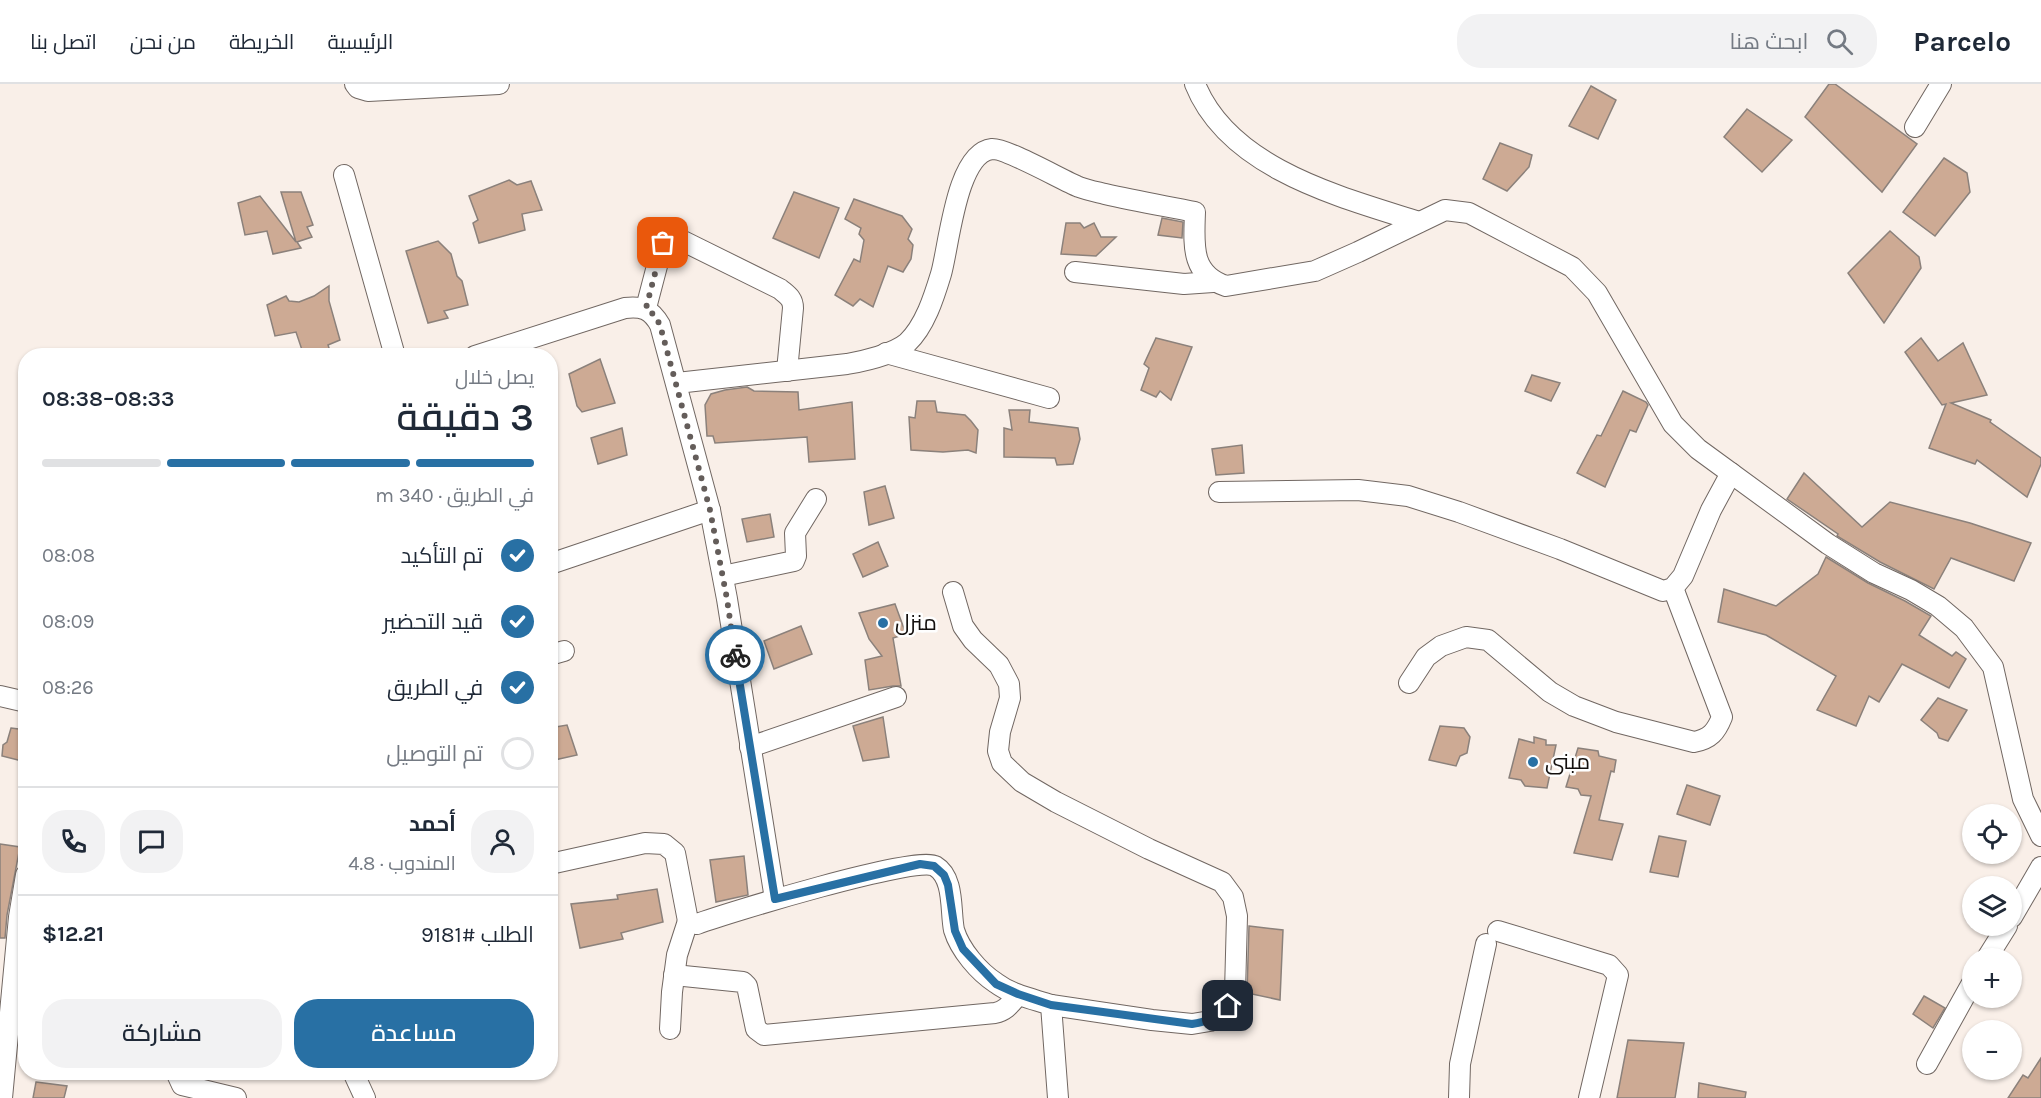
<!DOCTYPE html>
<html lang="ar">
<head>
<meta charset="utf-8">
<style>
	:root { --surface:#fff; --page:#f2f2f3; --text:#1f2937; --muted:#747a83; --line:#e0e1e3; --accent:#2870a4 }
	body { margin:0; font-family:Karla,Cairo,sans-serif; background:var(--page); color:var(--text); direction:rtl; height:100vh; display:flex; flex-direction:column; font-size:22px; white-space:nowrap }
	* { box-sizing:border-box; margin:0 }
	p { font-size:20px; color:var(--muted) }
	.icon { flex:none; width:33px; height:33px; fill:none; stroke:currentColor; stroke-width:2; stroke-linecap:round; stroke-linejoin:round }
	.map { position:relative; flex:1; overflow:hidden; direction:ltr }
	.panel { position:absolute; left:18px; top:264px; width:540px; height:732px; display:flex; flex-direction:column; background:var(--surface); border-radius:24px; box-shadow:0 2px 4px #0004; direction:rtl }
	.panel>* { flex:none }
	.controls { position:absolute; left:1962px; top:720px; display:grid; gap:12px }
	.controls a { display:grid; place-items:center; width:60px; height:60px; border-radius:50%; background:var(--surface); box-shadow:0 2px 4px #0004; font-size:30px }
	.pin { position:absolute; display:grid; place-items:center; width:51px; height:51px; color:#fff; margin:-26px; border-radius:12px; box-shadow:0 3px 9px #0006 }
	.courier { position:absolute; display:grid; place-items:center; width:60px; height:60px; margin:-30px; border:4px solid #2870a4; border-radius:50%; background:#fff; color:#222; box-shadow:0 2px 8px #0007 }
	.head em { font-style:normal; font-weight:600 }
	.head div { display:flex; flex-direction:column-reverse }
	.head { display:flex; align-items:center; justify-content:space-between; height:102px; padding:0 24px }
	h1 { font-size:39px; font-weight:600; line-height:45px }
	.bar { display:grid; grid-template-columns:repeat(4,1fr); gap:9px 6px; align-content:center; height:72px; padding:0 24px }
	.bar i { height:8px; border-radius:4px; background:var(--line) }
	.bar .on { background:var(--accent) }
	.bar p { grid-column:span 4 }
	.line { display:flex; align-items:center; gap:15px; padding:0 24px; border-top:2px solid var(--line) }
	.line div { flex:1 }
	.round { display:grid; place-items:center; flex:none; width:63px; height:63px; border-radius:24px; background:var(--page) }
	ol { padding:0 24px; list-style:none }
	li { display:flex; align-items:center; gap:18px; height:66px }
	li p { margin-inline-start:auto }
	li .icon { padding:6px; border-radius:50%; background:var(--accent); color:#fff; stroke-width:4 }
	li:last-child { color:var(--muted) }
	li i { width:33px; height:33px; border:3px solid var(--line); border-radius:50% }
	.primary-button { display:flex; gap:12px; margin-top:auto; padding:12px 24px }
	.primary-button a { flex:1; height:69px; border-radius:24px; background:var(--accent); color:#fff; font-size:24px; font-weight:600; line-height:69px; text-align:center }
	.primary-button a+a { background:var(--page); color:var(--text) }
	header { display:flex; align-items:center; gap:36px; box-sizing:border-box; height:84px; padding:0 30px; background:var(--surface); border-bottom:2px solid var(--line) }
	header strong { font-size:28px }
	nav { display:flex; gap:33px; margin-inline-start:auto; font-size:21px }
	.search { width:420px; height:54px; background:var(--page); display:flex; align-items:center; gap:15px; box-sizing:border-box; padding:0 21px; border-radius:24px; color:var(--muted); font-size:22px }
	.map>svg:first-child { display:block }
</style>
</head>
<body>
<header>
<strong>Parcelo</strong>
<div class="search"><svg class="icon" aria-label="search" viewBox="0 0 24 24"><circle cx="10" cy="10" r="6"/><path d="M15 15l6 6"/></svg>ابحث هنا</div>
<nav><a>الرئيسية</a><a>الخريطة</a><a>من نحن</a><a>اتصل بنا</a></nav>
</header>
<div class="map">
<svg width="2041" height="1014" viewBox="0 0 2041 1014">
	<rect width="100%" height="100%" fill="#f9efe8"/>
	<g fill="#cdaa94" stroke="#8b817b" stroke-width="1.5">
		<polygon points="1829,0 1835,0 1917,60 1882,108 1805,33"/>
		<polygon points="1591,2 1616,16 1598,55 1569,42"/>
		<polygon points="1747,25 1792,56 1762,88 1724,53"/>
		<polygon points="1500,59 1532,71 1529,83 1507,107 1483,95"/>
		<polygon points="1944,74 1967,89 1970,108 1935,152 1903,128"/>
		<polygon points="509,96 517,101 531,97 542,126 522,130 525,146 479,159 473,139 478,136 469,112"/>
		<polygon points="281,108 301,108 313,141 307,143 312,153 297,158 301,164 273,170 267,147 245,151 238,119 260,112 296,158"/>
		<polygon points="794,108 839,124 819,174 773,154"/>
		<polygon points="854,115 902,132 912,145 908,155 913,161 911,175 903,188 888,182 873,223 860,215 853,222 835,211 854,175 860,178 864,156 859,150 861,144 845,135"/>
		<polygon points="1162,134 1183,138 1182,154 1158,151"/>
		<polygon points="1066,139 1080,139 1084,144 1094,139 1101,153 1116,153 1096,172 1061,170"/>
		<polygon points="1890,147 1919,173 1921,184 1884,239 1848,189"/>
		<polygon points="438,157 451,170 457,192 462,197 468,221 444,227 448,234 428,239 406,167"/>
		<polygon points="329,202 329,217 340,256 328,261 330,267 304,272 296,248 275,252 267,221 286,212 289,217 299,218 314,212"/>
		<polygon points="1156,254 1192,263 1171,316 1160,307 1156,313 1141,306 1149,284 1144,280"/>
		<polygon points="1921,254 1938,277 1963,259 1987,311 1951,319 1991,336 1990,338 2041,374 2041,380 2027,413 1977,376 1975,380 1929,364 1946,320 1942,321 1905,268"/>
		<polygon points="600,275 615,319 582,328 577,322 569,290"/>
		<polygon points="1532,291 1560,299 1551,317 1525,307"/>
		<polygon points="747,303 754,307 798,308 799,326 852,318 855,375 809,378 807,353 715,359 713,352 707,352 705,321 711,310 725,306"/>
		<polygon points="1623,307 1646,318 1648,321 1636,348 1630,346 1605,403 1577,389 1597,351 1601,352"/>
		<polygon points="917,317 935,317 937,328 965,331 971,337 978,346 976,369 968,366 943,368 911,366 909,333 915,334"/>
		<polygon points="1009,326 1030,326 1029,338 1078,344 1080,355 1073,380 1057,381 1055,374 1004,373 1004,344 1012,346"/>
		<polygon points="622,344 627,371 598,380 591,354"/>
		<polygon points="1242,361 1244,389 1216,391 1212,365"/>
		<polygon points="1804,389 1862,443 1890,418 1970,439 2031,459 2014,497 1951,474 1934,505 1880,478 1837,452 1838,450 1787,415"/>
		<polygon points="885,402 894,434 869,441 864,408"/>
		<polygon points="770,430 774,453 747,458 742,435"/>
		<polygon points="878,458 888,482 863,493 853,470"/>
		<polygon points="1826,473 1868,499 1905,517 1931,532 1919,551 1952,572 1956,568 1966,575 1949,604 1902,580 1879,618 1869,612 1856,642 1817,626 1836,592 1766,551 1718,538 1724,505 1776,522 1818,490"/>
		<polygon points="895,520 906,550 893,554 901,602 893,602 869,606 865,576 882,572 869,555 859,529"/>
		<polygon points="801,542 812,570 774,585 764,557"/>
		<polygon points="1938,614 1967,626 1948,657 1939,654 1937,649 1921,636"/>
		<polygon points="883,633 889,673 863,677 853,642"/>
		<polygon points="567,641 577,671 550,677 550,644"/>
		<polygon points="1440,642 1464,644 1470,653 1467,669 1460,672 1456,682 1429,676"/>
		<polygon points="11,644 26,646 26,678 2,672 3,661 7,658"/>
		<polygon points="1534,653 1546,656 1546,661 1556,661 1547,704 1525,702 1521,696 1509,694 1519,655 1534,659"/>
		<polygon points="1578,664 1598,667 1599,672 1616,676 1614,688 1611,687 1599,736 1623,740 1612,776 1574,769 1591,712 1581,711 1578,705 1566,703"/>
		<polygon points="1687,701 1720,712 1710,741 1677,730"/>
		<polygon points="1659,752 1686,757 1678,793 1650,788"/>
		<polygon points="0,760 20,763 7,831 5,854 0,854"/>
		<polygon points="744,772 748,811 716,818 710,776"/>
		<polygon points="657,805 663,838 621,849 623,855 580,864 571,820 618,815 617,811"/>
		<polygon points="1249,842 1283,846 1280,916 1247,909"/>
		<polygon points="1924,912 1945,924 1933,944 1913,930"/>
		<polygon points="1628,956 1684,959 1675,1014 1617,1014"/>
		<polygon points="2041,974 2041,1014 2008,1014 2023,991 2028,994"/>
		<polygon points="36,998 67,1002 64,1014 33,1014"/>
		<polygon points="1699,999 1746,1008 1745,1014 1698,1014"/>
	</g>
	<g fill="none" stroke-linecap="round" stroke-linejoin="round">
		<g stroke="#716762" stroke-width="22">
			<g id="minor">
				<polyline points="355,0 358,4 368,7 499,0"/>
				<path d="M1195 0C1229 85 1341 113 1419 138"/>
				<polyline points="1915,43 1941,0"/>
				<polyline points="344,91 395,272"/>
				<polyline points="1075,188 1184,200 1213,198"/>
				<path d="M646 224 663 159 671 152 679 155 780 205C787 211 793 214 793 224L787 287"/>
				<polyline points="886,269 1049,314"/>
				<path d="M475 272 625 224C642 222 651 225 660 241L710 426 727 515 775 815"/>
				<path d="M677 299 847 280C864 277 894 270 907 259 925 242 934 213 941 190 949 163 956 69 992 65 1006 64 1062 96 1079 103 1087 106 1097 108 1105 110 1135 117 1165 122 1195 128 1194 160 1190 190 1226 202L1315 187 1358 168 1445 126 1469 129 1572 183 1597 209 1673 340 1698 365 1828 460 1874 489 1911 506 1938 522 1964 544 1993 583 2023 715 2041 752"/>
				<polyline points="1219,408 1358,406 1408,412 1459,428 1560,465 1663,507 1673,504 1683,492 1711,426 1731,389"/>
				<polyline points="550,480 710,426"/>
				<polyline points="723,492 794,477 796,472 795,449 816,415"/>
				<polyline points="953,508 963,542 973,556 999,581 1009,600 1010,614 1000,648 998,667 1002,679 1022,698 1056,718 1149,765 1222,798 1233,813 1237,832 1235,908 1228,922 1220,931 1210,937 1192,940 1152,936 1051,921"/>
				<polyline points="550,571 564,567"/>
				<path d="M1409 599 1426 573 1441 562 1466 553 1488 556 1550 608 1574 622 1616 638 1694 658C1710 655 1716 648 1722 633L1673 504"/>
				<polyline points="0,612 26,618"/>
				<polyline points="750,663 896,613"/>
				<path d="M550 780 645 759 664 760 675 769 688 837 697 840C727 829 917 771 935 782 955 794 950 827 954 846 960 866 979 888 996 899 1012 911 1033 915 1051 921L1058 1014"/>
				<polyline points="2012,833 2041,783"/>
				<polyline points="1498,847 1609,881 1618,891 1589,1014"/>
				<polyline points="1987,874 2007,842"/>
				<path d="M674 891 743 898 747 902 756 945 764 951 995 929C1006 927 1011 919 1018 911"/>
				<polyline points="670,945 672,908 677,871 688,837"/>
				<polyline points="1927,980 1972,899"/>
				<polyline points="176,988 182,1001 236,1014"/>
				<polyline points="353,988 365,1014"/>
				<polyline points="2,1014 19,833 26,791"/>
				<polyline points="1459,1014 1460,980 1486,860"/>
			</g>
		</g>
		<use href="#minor" stroke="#fff" stroke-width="20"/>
	</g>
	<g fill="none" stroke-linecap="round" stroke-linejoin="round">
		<polyline stroke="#645d5a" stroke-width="6" stroke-dasharray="0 10.8" points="663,159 646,224 655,232 660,241 710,426 727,515 735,571"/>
		<path stroke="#2870a4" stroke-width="8" d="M735 571 775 815 920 780 934 782 944 791 948 801 955 847 963 865 996 900 1018 910 1051 921 1192 940C1209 937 1217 934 1228 922"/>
	</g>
	<g fill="#2870a4" stroke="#fefefe" stroke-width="2">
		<circle cx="883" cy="539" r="6"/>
		<circle cx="1533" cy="678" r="6"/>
	</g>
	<g text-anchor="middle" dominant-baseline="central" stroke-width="5" stroke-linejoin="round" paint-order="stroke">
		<g font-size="22" fill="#130f0d" stroke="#fefefe" text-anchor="start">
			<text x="895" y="539">منزل</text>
			<text x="1545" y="678">مبنى</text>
		</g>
	</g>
</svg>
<div class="controls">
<a><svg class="icon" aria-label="locate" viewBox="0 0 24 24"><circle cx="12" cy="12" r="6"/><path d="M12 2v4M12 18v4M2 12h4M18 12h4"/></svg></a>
<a><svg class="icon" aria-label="layers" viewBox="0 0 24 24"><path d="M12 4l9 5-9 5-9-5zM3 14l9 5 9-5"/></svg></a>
<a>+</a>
<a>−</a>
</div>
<div class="pin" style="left:663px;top:159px;background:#ea580c"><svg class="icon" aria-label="bag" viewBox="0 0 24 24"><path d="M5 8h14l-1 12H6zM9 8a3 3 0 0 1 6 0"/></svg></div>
<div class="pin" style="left:1228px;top:922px;background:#1f2937"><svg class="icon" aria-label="home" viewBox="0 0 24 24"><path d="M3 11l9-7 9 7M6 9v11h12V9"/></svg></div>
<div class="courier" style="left:735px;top:571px"><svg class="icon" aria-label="bike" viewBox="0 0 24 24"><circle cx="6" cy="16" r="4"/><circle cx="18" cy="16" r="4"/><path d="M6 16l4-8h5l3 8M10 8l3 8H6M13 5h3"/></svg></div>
<section class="panel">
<div class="head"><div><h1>3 دقيقة</h1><p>يصل خلال</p></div><em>08:33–08:38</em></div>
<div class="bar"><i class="on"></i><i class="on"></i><i class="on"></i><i></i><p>في الطريق · 340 m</p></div>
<ol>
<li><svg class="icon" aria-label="check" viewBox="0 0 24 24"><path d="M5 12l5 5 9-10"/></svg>تم التأكيد<p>08:08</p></li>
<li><svg class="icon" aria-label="check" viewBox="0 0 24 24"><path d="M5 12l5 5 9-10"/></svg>قيد التحضير<p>08:09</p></li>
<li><svg class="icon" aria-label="check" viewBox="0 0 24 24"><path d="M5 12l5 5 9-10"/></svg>في الطريق<p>08:26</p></li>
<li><i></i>تم التوصيل</li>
</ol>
<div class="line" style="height:108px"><a class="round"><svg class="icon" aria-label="person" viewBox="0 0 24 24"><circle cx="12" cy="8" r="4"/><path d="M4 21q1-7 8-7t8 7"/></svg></a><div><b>أحمد</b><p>المندوب · 4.8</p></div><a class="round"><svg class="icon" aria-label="chat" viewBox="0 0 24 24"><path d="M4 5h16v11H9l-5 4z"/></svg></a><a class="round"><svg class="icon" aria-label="phone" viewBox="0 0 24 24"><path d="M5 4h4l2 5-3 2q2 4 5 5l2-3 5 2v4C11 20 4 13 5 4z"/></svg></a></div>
<div class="line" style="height:78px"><div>الطلب #9181</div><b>$12.21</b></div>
<div class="primary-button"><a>مساعدة</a><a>مشاركة</a></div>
</section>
</div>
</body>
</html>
